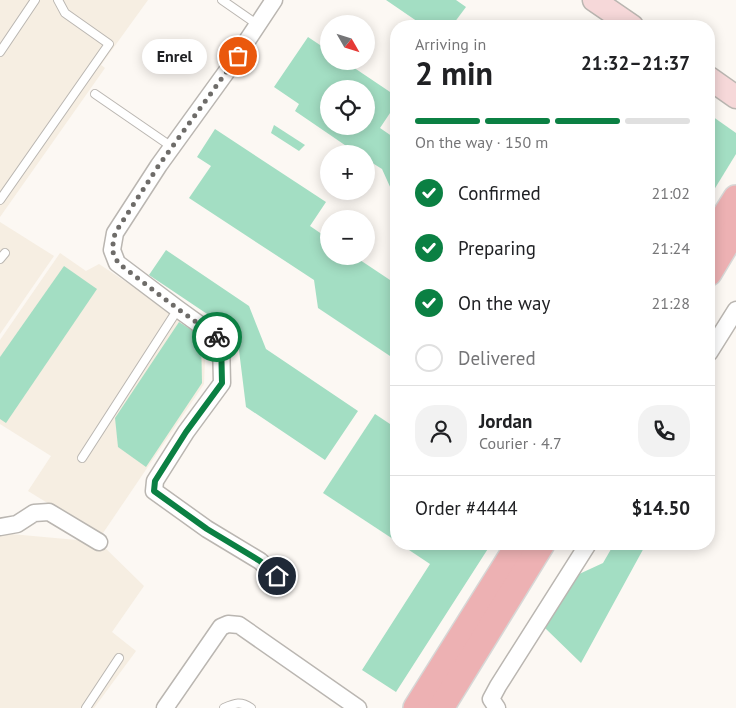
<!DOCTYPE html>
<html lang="en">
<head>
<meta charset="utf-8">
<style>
	:root { --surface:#fff; --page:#f2f2f2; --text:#202124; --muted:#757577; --line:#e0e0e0; --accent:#0b8043 }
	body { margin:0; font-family:"PT Sans",sans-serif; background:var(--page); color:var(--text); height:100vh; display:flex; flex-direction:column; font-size:19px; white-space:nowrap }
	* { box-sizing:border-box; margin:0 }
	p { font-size:16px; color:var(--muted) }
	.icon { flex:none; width:28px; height:28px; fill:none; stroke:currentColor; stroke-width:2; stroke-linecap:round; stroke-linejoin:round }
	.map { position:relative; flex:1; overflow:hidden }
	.panel { position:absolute; left:390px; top:20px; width:325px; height:530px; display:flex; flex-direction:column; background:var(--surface); border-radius:20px; box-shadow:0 2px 12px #0003 }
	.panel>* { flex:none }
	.needle { width:32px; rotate:129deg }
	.controls { position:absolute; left:320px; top:15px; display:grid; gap:10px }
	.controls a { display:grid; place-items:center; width:55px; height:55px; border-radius:50%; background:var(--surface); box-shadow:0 2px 12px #0003; font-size:25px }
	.pin { position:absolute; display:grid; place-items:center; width:42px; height:42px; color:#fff; margin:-21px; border:2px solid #fff; border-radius:50%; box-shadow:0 1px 5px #0007 }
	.courier { position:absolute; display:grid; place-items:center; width:50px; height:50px; margin:-25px; border:4px solid #0b8043; border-radius:50%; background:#fff; color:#222; box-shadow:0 1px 6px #0007 }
	.bubble { position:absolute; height:35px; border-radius:18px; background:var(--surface); box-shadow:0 2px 12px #0003; font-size:16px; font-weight:700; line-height:35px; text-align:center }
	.headline em { font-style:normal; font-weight:700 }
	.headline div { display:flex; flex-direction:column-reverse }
	.headline { display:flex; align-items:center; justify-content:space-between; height:85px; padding:0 25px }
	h1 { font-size:32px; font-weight:700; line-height:38px }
	.bar { display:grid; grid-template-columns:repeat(4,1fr); gap:8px 5px; align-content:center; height:60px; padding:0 25px }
	.bar i { height:6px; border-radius:4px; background:var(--line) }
	.bar .on { background:var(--accent) }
	.bar p { grid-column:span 4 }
	.line { display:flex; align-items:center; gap:12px; padding:0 25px; border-top:1px solid var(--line) }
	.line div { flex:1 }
	.round { display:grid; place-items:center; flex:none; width:52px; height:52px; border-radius:20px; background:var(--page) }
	ol { padding:0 25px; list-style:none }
	li { display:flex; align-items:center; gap:15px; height:55px }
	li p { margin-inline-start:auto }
	li .icon { padding:5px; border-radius:50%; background:var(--accent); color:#fff; stroke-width:4 }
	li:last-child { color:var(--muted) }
	li i { width:28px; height:28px; border:2px solid var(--line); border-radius:50% }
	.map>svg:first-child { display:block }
</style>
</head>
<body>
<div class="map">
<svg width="736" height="708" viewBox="0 0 736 708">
	<rect width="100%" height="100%" fill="#fcf8f3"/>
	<g fill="#f6eee2">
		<polygon points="0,0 148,0 101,65 105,68 0,217"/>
		<polygon points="0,222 54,256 0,334"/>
		<polygon points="60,253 86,271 99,264 206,335 204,384 101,536 28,491 51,456 0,424 0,340"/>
		<polygon points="0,533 99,542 144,586 112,632 136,651 94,708 0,708"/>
	</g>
	<g fill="#a3dec3" fill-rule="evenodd">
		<polygon points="386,0 456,0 466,7 454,23 458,26 424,26"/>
		<path d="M308 37 329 51V61H344L396 96V104L380 128 396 139V200L382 169 366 159V154H358L295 111 299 104 274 87ZM329 89H366V126H329Z"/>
		<polygon points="709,114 736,133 736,154 709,198"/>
		<polygon points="274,125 305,145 299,151 271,133"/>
		<polygon points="215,129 326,202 310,226 329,239 329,256 354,256 396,284 396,353 393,358 318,308 314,280 189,198 211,166 197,157"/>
		<polygon points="166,250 249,306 266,349 358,411 325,460 246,407 237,334 149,275"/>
		<polygon points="64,266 97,289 6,423 0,419 0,357"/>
		<polygon points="179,322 201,336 202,383 146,467 118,447 115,418"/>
		<polygon points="375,414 396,428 396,541 323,493"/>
		<polygon points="400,544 491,544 396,692 362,670 430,564"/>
		<polygon points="614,544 646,544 581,663 545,628 577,575 603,563"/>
	</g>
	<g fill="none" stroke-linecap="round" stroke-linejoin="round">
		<g stroke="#bab6b1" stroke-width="10">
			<g id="lane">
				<polyline points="222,0 258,25"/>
				<polyline points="0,52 35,0"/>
				<polyline points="95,94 172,147"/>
				<polyline points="0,200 109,44 65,13 58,0"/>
				<polyline points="0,259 5,253"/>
				<polyline points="82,458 178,309"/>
				<polyline points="86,708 119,658"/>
				<path d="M224 708C235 703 241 701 251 708"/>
			</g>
		</g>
		<g stroke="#bab6b1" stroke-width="19">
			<g id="street">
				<polyline points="274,0 227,71 159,165 115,233 112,250 117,263 178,309 221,340 222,383 186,432 155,481 154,491 207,529 260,561 277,576"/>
				<polyline points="709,353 736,310"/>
				<polyline points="0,527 17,524 34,513 49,512 99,542"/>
				<polyline points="165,708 221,627 228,624 239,625 358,708"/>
				<polyline points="497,708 491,699 498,686 588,544"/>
			</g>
		</g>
		<g stroke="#bab6b1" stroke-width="25">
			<g id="secondary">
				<polyline points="594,0 632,26"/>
				<polyline points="709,78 736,97"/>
			</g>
		</g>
		<g stroke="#d7d7d6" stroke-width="28">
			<g id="primary">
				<polyline points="709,241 736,198"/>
				<polyline points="709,273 736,228"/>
				<polyline points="416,708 519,544"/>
				<polyline points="441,708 542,544"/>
			</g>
		</g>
		<use href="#lane" stroke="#fff" stroke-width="8"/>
		<use href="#street" stroke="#fff" stroke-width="16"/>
		<use href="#secondary" stroke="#f6d8d9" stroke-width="22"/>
		<use href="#primary" stroke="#edb1b3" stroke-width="25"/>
	</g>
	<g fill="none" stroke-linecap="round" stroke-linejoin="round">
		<polyline stroke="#6e6c69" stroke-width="5" stroke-dasharray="0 9" points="217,337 178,309 118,263 112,250 115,233 159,165 238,56"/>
		<polyline stroke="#0b8043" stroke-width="6" points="217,337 221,340 222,383 186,432 155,481 154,491 207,529 260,561 277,576"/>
	</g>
</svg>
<div class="controls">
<a><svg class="needle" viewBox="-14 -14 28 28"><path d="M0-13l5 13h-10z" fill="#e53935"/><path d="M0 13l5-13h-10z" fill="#757577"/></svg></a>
<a><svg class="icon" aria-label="locate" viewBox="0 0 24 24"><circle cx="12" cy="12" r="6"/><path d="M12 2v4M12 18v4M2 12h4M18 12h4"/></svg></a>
<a>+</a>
<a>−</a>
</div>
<div class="pin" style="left:238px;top:56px;background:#ea580c"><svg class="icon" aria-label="bag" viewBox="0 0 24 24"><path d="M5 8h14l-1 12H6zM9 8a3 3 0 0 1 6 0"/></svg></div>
<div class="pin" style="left:277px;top:576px;background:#1f2937"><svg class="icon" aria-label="home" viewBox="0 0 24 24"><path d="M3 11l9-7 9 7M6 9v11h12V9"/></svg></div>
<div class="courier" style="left:217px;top:337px"><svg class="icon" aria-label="bike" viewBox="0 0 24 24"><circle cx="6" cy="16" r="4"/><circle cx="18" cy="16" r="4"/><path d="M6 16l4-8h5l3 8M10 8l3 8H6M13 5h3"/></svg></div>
<div class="bubble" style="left:142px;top:39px;width:65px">Enrel</div>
<section class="panel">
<div class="headline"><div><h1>2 min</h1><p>Arriving in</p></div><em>21:32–21:37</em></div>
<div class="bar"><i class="on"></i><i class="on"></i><i class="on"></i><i></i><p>On the way · 150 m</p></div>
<ol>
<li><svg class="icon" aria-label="check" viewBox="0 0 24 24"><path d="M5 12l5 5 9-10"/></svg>Confirmed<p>21:02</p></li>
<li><svg class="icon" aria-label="check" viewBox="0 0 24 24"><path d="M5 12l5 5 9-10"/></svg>Preparing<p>21:24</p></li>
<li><svg class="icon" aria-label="check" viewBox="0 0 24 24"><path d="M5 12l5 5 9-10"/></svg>On the way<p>21:28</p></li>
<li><i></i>Delivered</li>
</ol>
<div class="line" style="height:90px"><a class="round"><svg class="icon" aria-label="person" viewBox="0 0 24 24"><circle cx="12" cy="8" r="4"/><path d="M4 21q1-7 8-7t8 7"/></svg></a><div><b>Jordan</b><p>Courier · 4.7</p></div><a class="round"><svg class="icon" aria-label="phone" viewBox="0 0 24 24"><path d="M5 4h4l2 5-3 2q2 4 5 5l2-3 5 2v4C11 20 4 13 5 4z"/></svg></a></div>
<div class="line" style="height:65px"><div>Order #4444</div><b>$14.50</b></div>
</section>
</div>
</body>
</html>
